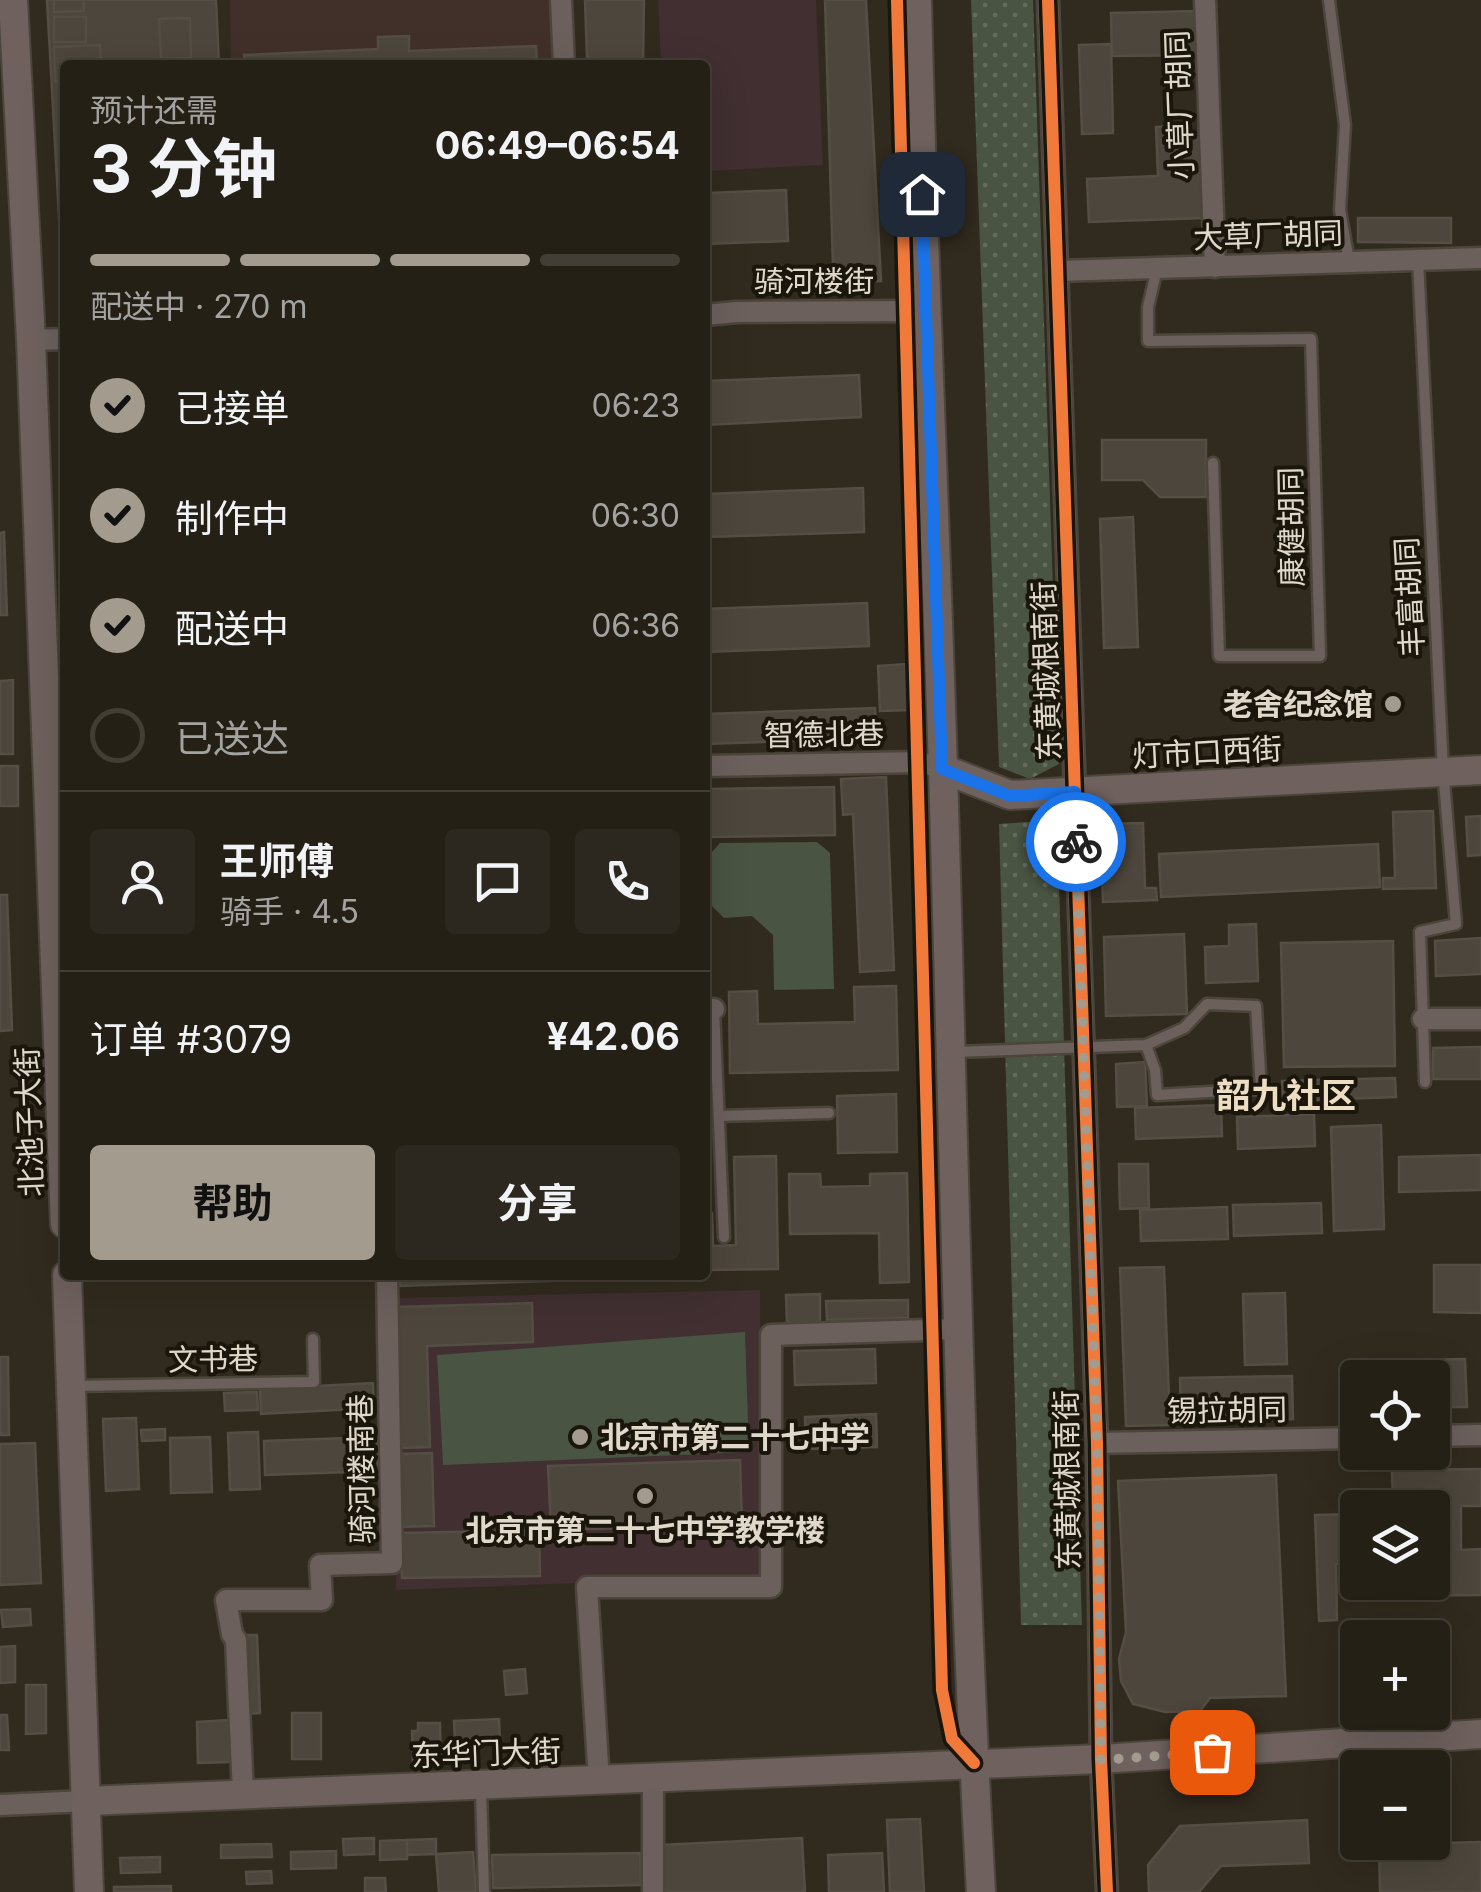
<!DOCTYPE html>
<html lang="zh">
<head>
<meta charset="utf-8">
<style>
	:root { --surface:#252016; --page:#2d281f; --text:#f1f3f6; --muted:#a3a3a1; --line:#423e35; --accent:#a39b8e }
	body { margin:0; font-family:Inter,"Noto Sans SC",sans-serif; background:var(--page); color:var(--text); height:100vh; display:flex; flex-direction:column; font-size:38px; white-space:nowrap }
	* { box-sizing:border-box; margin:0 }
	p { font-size:32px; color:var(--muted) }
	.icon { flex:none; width:55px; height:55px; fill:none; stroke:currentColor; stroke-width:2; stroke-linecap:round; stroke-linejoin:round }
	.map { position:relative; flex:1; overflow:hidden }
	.sheet { position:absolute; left:60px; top:60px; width:650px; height:1220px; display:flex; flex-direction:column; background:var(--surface); border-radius:10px; box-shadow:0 10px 40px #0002,0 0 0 2px var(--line) }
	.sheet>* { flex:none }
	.fabs { position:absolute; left:1340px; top:1360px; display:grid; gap:20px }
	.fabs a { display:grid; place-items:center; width:110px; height:110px; border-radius:10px; background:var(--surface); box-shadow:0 10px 40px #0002,0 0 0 2px var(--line); font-size:50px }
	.pin { position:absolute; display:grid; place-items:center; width:85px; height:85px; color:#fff; margin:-42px; border-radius:20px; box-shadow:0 5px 15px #0006 }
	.courier { position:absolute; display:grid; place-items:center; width:100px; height:100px; margin:-50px; border:8px solid #1a73e8; border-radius:50%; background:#fff; color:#222; box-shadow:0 2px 12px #0007 }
	.summary em { font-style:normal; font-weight:700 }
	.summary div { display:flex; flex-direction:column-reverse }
	.summary { display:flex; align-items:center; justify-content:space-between; height:170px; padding:0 30px }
	h1 { font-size:65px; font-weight:700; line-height:75px }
	.bar { display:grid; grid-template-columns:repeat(4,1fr); gap:15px 10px; align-content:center; height:120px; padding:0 30px }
	.bar i { height:12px; border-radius:8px; background:var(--line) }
	.bar .current { background:var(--accent) }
	.bar p { grid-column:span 4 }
	.line { display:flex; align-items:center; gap:25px; padding:0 30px; border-top:2px solid var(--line) }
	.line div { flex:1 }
	.round { display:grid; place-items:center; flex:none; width:105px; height:105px; border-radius:10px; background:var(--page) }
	ol { padding:0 30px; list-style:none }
	li { display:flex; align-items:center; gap:30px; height:110px }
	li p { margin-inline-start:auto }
	li .icon { padding:10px; border-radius:50%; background:var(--accent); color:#111; stroke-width:4 }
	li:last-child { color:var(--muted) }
	li i { width:55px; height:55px; border:5px solid var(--line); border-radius:50% }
	.primary-button { display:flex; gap:20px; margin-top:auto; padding:20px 30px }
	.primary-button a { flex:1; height:115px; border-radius:10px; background:var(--accent); color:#111; font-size:40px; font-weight:700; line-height:115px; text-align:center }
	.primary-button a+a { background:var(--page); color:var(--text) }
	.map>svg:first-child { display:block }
</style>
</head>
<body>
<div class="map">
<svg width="1481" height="1892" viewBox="0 0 1481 1892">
	<defs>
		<pattern id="grass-dots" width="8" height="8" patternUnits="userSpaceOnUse" patternTransform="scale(2.5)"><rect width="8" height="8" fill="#495443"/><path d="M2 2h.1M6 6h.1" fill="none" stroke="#636c5d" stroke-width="1.8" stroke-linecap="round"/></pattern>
	</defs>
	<rect width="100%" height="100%" fill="#312a1e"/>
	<g fill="#412f31">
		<polygon points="658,0 816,0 823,165 705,171 705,65 661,65"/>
		<polygon points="760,1290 763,1576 396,1590 399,1298"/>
	</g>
	<polygon fill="#413029" points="230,0 554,0 558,65 231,65"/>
	<g fill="url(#grass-dots)">
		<polygon points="971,0 1033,0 1059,764 1030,779 999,767"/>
		<polygon points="1057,820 1082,1625 1021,1625 999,824"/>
	</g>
	<g fill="#495443">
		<polygon points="817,842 830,853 834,989 774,990 773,935 752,916 724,918 711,905 711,853 720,843"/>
		<polygon points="745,1332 749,1452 443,1465 437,1355"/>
	</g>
	<g fill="#4c463c" stroke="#544e44" stroke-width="2.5">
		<polygon points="47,0 216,0 219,65 65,65 65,325"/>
		<polygon points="54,0 83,0 84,11 54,12"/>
		<polygon points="585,0 644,0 643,65 592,65 592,59 587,59"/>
		<polygon points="825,0 866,0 881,281 813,284 812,267 833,266"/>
		<polygon points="1197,11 1198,55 1112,56 1111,13"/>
		<rect x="54" y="17" width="32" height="25"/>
		<polygon points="190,18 191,58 161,59 159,19"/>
		<polygon points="409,36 409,51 536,46 537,65 245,65 244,55 378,49 378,37"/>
		<polygon points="1111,44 1113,133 1082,134 1079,45"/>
		<polygon points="100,45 101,65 65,65 65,80 55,81 54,47"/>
		<polygon points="1182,126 1182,135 1201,134 1204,218 1089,222 1087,179 1158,176 1156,127"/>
		<polygon points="786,190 788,241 705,244 708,193"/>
		<polygon points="1358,218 1451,218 1451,243 1358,242"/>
		<polygon points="859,375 861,417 705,425 705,381"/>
		<polygon points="1102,440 1206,440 1206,497 1160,497 1143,480 1102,480"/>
		<polygon points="863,488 864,532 705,537 705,494"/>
		<polygon points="1133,517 1138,647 1104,648 1100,519"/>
		<polygon points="4,532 7,615 0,615 0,533"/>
		<polygon points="867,603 869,646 705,652 705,609"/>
		<polygon points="907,664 909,710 880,711 878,666"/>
		<polygon points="13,680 13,754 0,754 0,681"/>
		<polygon points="875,708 876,738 705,744 705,714"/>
		<rect x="0" y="766" width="18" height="40"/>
		<polygon points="886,777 894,970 860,972 853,814 843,815 841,779"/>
		<polygon points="834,787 835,835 710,837 709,789"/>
		<polygon points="1433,811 1436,888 1383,889 1383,878 1395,878 1393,812"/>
		<polygon points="1481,816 1481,855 1468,856 1466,817"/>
		<polygon points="1143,823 1145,888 1156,888 1157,900 1103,902 1100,824"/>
		<polygon points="1378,844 1380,887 1161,897 1159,854"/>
		<polygon points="0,895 7,895 12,1030 0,1031"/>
		<polygon points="1256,924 1258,981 1206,983 1205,947 1229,946 1229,925"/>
		<polygon points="1184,934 1187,1014 1106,1016 1104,937"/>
		<polygon points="1481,938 1481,974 1436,976 1435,941"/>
		<polygon points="1393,941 1395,1066 1284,1067 1281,943"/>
		<polygon points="896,986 898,1070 730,1073 729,992 757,991 758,1024 855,1022 854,987"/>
		<polygon points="1481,1047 1481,1079 1433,1079 1433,1048"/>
		<polygon points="1145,1062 1147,1106 1117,1107 1116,1064"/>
		<polygon points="1395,1078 1396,1097 1283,1101 1282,1081"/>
		<polygon points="896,1094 897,1152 838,1153 837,1096"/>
		<polygon points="1221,1105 1222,1136 1136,1139 1135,1108"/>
		<polygon points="1314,1114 1315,1146 1238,1149 1237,1117"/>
		<polygon points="1381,1125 1384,1229 1334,1231 1331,1127"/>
		<polygon points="1481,1155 1481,1190 1399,1192 1399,1157"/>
		<polygon points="776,1156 778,1269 705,1270 705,1213 712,1213 713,1246 736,1245 734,1157"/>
		<polygon points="1119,1164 1148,1164 1149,1208 1120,1209"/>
		<polygon points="907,1173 909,1282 880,1283 879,1233 790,1234 789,1174 820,1174 821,1187 870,1186 870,1174"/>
		<polygon points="1321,1203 1322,1233 1234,1236 1233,1205"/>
		<polygon points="1227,1207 1228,1239 1141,1241 1140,1210"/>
		<polygon points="1434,1265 1481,1265 1481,1313 1434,1312"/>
		<polygon points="1164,1267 1170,1425 1126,1426 1120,1268"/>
		<polygon points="400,1275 634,1275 635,1278 400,1286"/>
		<polygon points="1285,1293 1287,1364 1245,1365 1243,1294"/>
		<polygon points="820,1294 820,1323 787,1324 786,1295"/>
		<polygon points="908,1300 908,1318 827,1320 826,1301"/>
		<polygon points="532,1303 533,1342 427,1346 430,1447 400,1448 396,1307"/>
		<polygon points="875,1349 876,1383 795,1385 794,1351"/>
		<polygon points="0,1357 8,1357 9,1435 0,1435"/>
		<polygon points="1465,1359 1467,1407 1432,1407 1432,1378 1419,1378 1418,1360"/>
		<polygon points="1292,1376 1293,1419 1181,1421 1180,1378"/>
		<polygon points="373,1383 374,1408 261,1414 260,1389"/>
		<polygon points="257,1392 258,1410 225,1411 224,1393"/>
		<polygon points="876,1414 877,1447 806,1449 805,1417"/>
		<polygon points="136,1418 139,1489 106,1491 103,1419"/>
		<polygon points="165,1429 165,1440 142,1441 141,1430"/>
		<polygon points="258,1432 260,1489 230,1490 228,1433"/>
		<polygon points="210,1437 212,1492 171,1493 170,1438"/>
		<polygon points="377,1437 378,1471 265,1475 264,1441"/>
		<polygon points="35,1443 41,1583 0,1585 0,1444"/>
		<polygon points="432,1453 434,1526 398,1527 396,1454"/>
		<polygon points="740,1460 742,1525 551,1530 548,1466"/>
		<polygon points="1481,1469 1481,1506 1461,1506 1461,1550 1481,1549 1481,1595 1392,1596 1392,1582 1432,1582 1432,1508 1393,1508 1392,1470"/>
		<polygon points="1276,1475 1286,1696 1210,1698 1200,1711 1165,1712 1133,1704 1121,1681 1119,1659 1126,1632 1118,1481"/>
		<polygon points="1351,1514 1353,1564 1336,1564 1337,1620 1319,1621 1315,1515"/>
		<polygon points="539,1530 540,1576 402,1578 401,1533"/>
		<polygon points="30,1609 31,1625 3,1627 1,1610"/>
		<polygon points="243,1635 257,1635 260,1713 246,1714"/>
		<polygon points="15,1646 15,1682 0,1683 0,1647"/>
		<polygon points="525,1669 527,1693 506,1695 504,1671"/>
		<polygon points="26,1685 46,1685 46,1733 26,1734"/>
		<rect x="292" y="1713" width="29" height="46"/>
		<polygon points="0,1715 7,1715 9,1750 0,1750"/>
		<polygon points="499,1719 500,1742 455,1744 454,1721"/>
		<polygon points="228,1720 230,1762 198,1763 197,1722"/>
		<polygon points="418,1723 440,1723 441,1763 413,1764 412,1731 418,1731"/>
		<polygon points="920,1819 924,1892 890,1892 887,1820"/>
		<polygon points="1307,1820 1309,1863 1221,1866 1199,1892 1149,1892 1148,1865 1180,1826"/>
		<polygon points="374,1838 374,1854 344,1855 343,1839"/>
		<polygon points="802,1838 805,1892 663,1892 661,1845"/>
		<polygon points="436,1839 436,1854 407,1855 407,1840"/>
		<polygon points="407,1840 407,1859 380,1860 380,1841"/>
		<polygon points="1481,1842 1481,1892 1380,1892 1379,1845"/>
		<polygon points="271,1844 272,1857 221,1858 221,1845"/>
		<polygon points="336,1851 336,1868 291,1869 291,1852"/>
		<polygon points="473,1852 476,1892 439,1892 436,1854"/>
		<polygon points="640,1853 641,1885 493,1888 492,1855"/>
		<polygon points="882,1853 884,1892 829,1892 828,1855"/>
		<polygon points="160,1857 160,1872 121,1873 120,1858"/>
		<polygon points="271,1871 272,1883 247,1884 246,1872"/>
		<polygon points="365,1878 385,1878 386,1892 365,1892"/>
		<polygon points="171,1886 171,1892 114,1892 114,1887"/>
	</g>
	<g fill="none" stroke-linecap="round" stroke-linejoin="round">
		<g stroke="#4b453b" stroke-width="15">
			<g id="lane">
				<polyline points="1329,0 1345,125 1340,210 1349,261"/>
				<polyline points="1418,260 1443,770 1456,924 1420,932 1425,1082"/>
				<polyline points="1157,269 1148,307 1148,341 1311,339 1320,656 1219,656 1213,463"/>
				<polyline points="714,1009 724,1237"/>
				<polyline points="954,1052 1146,1045 1155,1070 1157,1095 1261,1089 1256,1006 1207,1004 1184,1028 1146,1045"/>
				<polyline points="719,1116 829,1113"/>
				<polyline points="72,1386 314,1382 313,1339"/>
				<polyline points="481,1789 484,1892"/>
			</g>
		</g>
		<g stroke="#4b453b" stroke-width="25">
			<g id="street">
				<polyline points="561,0 564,65"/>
				<polyline points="1048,0 1097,1443 1101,1759 1107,1892"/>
				<polyline points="1205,0 1215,267"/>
				<polyline points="1057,271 1481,258"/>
				<polyline points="705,315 737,312 924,311"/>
				<polyline points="31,340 65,339"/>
				<polyline points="705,766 919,762 943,769"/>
				<polyline points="705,1009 714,1009"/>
				<polyline points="1423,1019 1481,1019"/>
				<polyline points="1432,1436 1481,1435"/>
				<polyline points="1097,1443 1358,1438"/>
				<polyline points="653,1780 653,1892"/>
				<polyline points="599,1781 587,1587 771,1587 771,1335 959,1329"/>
				<polyline points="243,1793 236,1640 232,1634 226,1600 322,1600 320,1565 392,1563 387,1275"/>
				<polyline points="0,1805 86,1801"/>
			</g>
		</g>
		<g stroke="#4b453b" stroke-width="32">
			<g id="secondary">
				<polyline points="13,0 31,340 65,1224"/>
				<path d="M917 0C923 257 935 513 943 770 954 1144 960 1518 981 1892"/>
				<polyline points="943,769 1010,795 1481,770"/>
				<polyline points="67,1275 89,1892"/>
				<polyline points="86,1801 1101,1759 1481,1734"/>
			</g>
		</g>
		<use href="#lane" stroke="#6c605d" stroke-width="10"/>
		<use href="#street" stroke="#6c605d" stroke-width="20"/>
		<use href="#secondary" stroke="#6e615e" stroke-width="28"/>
		<g stroke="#1b160c" stroke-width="19">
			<g id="cycleway">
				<polyline points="897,0 942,1690 952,1739 974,1763"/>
				<polyline points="1048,0 1097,1443 1101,1759 1107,1892"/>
			</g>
		</g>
		<use href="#cycleway" stroke="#f17a3a" stroke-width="12"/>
	</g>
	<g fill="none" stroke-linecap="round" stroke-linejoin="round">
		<polyline stroke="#a39b8e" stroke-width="10" stroke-dasharray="0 18" points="1076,842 1097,1443 1101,1760 1212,1752"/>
		<polyline stroke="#1a73e8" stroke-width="12" points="922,194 942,769 1010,796 1075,792 1076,842"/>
	</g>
	<g fill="#a39b8e" stroke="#1b160c" stroke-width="4">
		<circle cx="1393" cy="704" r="10"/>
		<circle cx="580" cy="1437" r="10"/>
		<circle cx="645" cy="1496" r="10"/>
	</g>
	<g text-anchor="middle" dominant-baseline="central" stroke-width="8" stroke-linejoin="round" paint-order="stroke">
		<g font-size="30" fill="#e0d8cb" stroke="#1b160c">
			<text transform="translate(1179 105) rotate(-92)">小草厂胡同</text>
			<text transform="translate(1268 235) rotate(-2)">大草厂胡同</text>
			<text x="814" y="281">骑河楼街</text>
			<text transform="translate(1291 527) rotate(-91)">康健胡同</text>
			<text transform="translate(1409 597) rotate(-93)">丰富胡同</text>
			<text transform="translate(1046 671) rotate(-92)">东黄城根南街</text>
			<text transform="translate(824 734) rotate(-1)">智德北巷</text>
			<text transform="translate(1207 752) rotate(-3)">灯市口西街</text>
			<text transform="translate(29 1122) rotate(-92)">北池子大街</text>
			<text transform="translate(213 1359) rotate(-1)">文书巷</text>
			<text transform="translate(1227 1410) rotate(-1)">锡拉胡同</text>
			<text transform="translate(361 1469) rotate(-91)">骑河楼南巷</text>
			<text transform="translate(1067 1480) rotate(-91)">东黄城根南街</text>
			<text transform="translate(486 1753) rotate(-2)">东华门大街</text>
		</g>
		<g font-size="30" font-weight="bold" fill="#e0d8cb" stroke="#1b160c" text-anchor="end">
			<text x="1373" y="704">老舍纪念馆</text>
			<text x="600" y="1437" text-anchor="start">北京市第二十七中学</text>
			<text x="645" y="1530" text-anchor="middle">北京市第二十七中学教学楼</text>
		</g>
		<g font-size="35" font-weight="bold" fill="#edddc2" stroke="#1b160c">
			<text x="1286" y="1095">韶九社区</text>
		</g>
	</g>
</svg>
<div class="fabs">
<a><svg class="icon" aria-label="locate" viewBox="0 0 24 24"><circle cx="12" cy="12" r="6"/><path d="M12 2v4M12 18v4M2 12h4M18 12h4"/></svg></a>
<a><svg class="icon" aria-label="layers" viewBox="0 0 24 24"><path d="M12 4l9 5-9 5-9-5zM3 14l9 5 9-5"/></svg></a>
<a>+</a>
<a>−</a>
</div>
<div class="pin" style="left:1212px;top:1752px;background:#ea580c"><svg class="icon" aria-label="bag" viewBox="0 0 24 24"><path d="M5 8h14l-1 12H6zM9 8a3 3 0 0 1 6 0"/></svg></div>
<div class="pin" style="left:922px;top:194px;background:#1f2937"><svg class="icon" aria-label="home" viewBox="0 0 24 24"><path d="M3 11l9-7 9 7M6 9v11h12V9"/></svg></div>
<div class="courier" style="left:1076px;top:842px"><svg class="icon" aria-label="bike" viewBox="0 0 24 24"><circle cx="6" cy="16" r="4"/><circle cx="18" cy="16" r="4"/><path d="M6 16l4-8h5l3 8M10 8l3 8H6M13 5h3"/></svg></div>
<section class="sheet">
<div class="summary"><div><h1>3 分钟</h1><p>预计还需</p></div><em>06:49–06:54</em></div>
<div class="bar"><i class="current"></i><i class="current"></i><i class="current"></i><i></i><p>配送中 · 270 m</p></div>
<ol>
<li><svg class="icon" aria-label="check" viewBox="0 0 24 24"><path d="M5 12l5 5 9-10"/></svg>已接单<p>06:23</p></li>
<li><svg class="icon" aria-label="check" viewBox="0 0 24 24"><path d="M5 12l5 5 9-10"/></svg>制作中<p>06:30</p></li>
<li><svg class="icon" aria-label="check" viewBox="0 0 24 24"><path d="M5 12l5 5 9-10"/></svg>配送中<p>06:36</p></li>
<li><i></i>已送达</li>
</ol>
<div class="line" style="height:180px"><a class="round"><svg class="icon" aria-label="person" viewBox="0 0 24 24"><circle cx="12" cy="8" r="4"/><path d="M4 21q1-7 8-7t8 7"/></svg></a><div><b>王师傅</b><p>骑手 · 4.5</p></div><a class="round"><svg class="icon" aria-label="chat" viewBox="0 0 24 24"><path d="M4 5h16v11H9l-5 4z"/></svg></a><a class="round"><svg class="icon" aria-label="phone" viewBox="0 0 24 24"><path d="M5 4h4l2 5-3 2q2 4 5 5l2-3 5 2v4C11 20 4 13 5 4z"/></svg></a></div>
<div class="line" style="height:130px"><div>订单 #3079</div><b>¥42.06</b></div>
<div class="primary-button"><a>帮助</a><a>分享</a></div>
</section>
</div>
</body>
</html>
